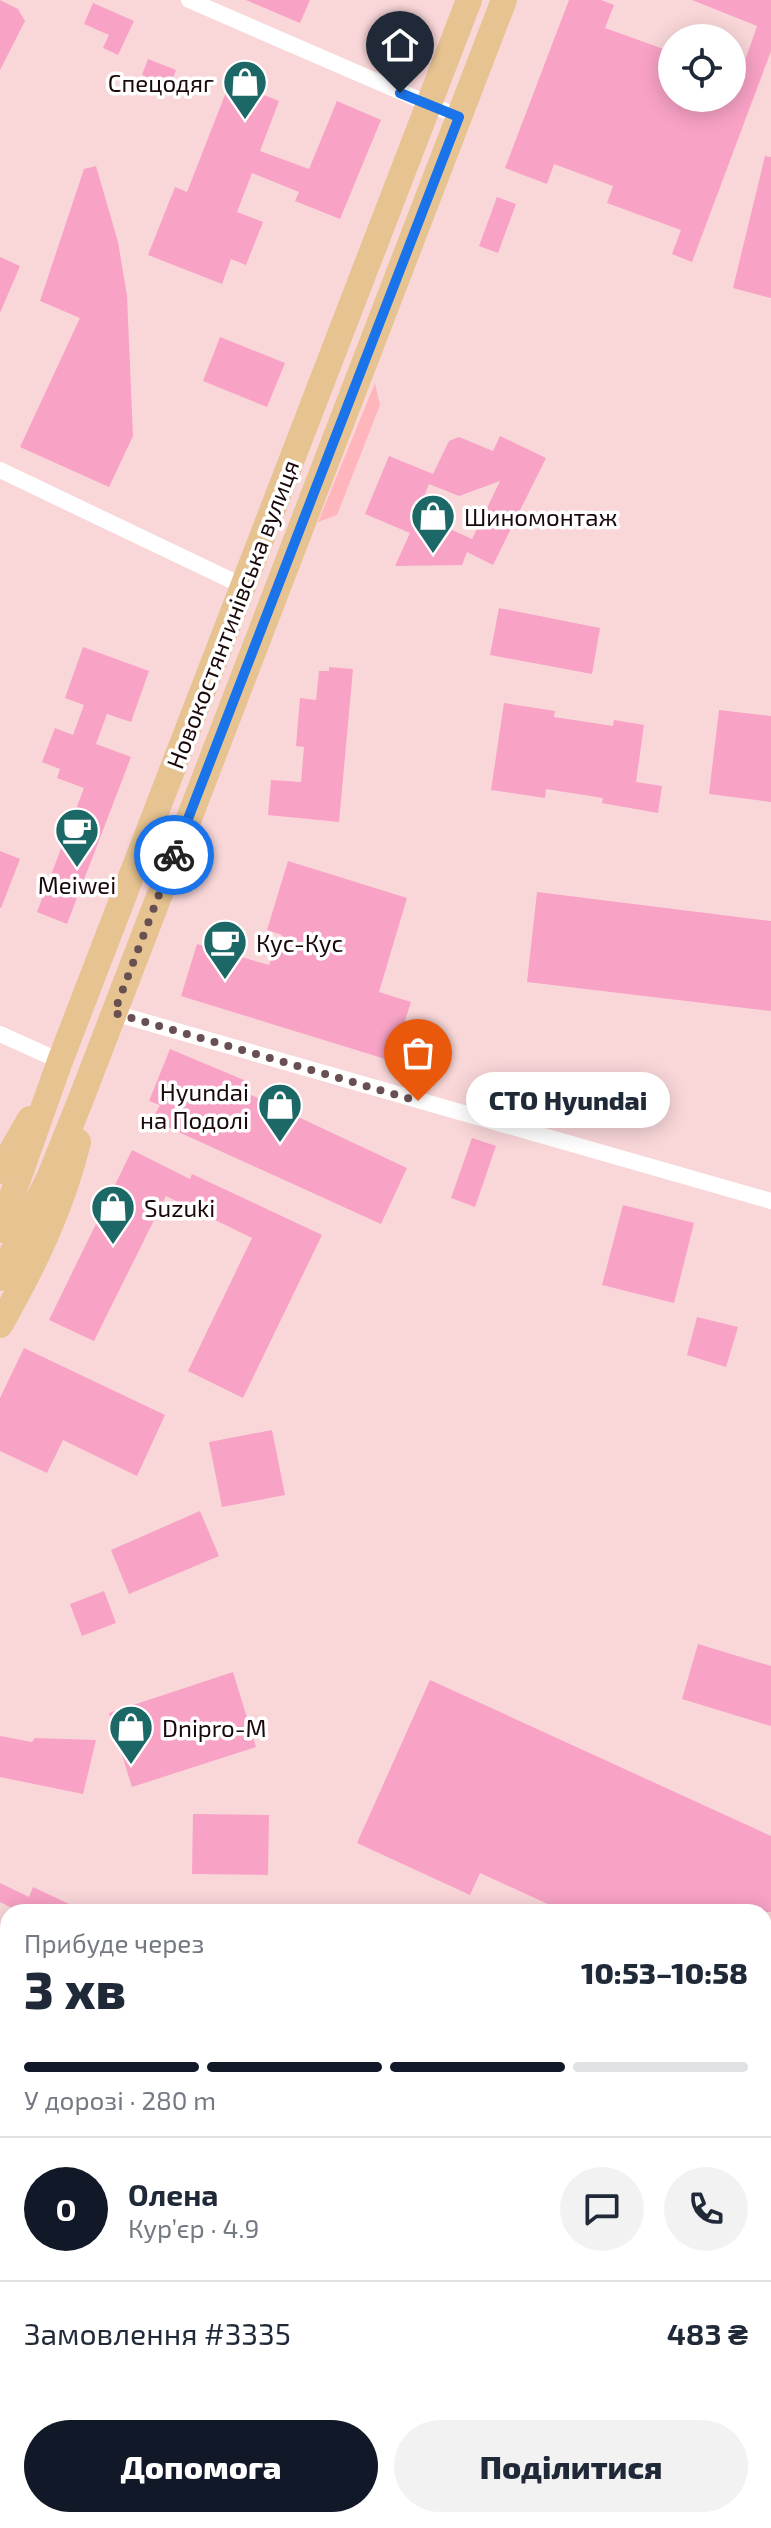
<!DOCTYPE html>
<html lang="uk">
<head>
<meta charset="utf-8">
<style>
	:root { --surface:#fff; --page:#f2f2f3; --text:#1f2937; --muted:#747a83; --line:#e0e1e3; --accent:#111827 }
	body { margin:0; font-family:"Exo 2",sans-serif; background:var(--page); color:var(--text); height:100vh; display:flex; flex-direction:column; font-size:30px; white-space:nowrap }
	* { box-sizing:border-box; margin:0 }
	p { font-size:26px; color:var(--muted) }
	.icon { flex:none; width:44px; height:44px; fill:none; stroke:currentColor; stroke-width:2; stroke-linecap:round; stroke-linejoin:round }
	.map { position:relative; flex:1; overflow:hidden }
	.panel { position:absolute; left:0px; top:1904px; width:772px; height:624px; display:flex; flex-direction:column; background:var(--surface); border-radius:24px 24px 0 0; box-shadow:0 4px 20px #0003 }
	.panel>* { flex:none }
	.controls { position:absolute; left:658px; top:24px; display:grid; gap:16px }
	.controls a { display:grid; place-items:center; width:88px; height:88px; border-radius:50%; background:var(--surface); box-shadow:0 4px 20px #0003; font-size:40px }
	.pin { position:absolute; display:grid; place-items:center; width:68px; height:68px; color:#fff; margin:-82px -34px; border-radius:50% 50% 50% 0; rotate:-45deg; box-shadow:0 0 8px #0007 }
	.pin .icon { rotate:45deg }
	.courier { position:absolute; display:grid; place-items:center; width:80px; height:80px; margin:-40px; border:6px solid #1a73e8; border-radius:50%; background:#fff; color:#222; box-shadow:0 2px 10px #0007 }
	.bubble { position:absolute; height:56px; border-radius:28px; background:var(--surface); box-shadow:0 4px 20px #0003; font-size:26px; font-weight:800; line-height:56px; text-align:center }
	.overview em { font-style:normal; font-weight:800 }
	.overview div { display:flex; flex-direction:column-reverse }
	.overview { display:flex; align-items:center; justify-content:space-between; height:136px; padding:0 24px }
	h1 { font-size:52px; font-weight:800; line-height:60px }
	.bar { display:grid; grid-template-columns:repeat(4,1fr); gap:12px 8px; align-content:center; height:96px; padding:0 24px }
	.bar i { height:10px; border-radius:6px; background:var(--line) }
	.bar .selected { background:var(--accent) }
	.bar p { grid-column:span 4 }
	.line { display:flex; align-items:center; gap:20px; padding:0 24px; border-top:2px solid var(--line) }
	.line div { flex:1 }
	.round { display:grid; place-items:center; flex:none; width:84px; height:84px; border-radius:42px; background:var(--page) }
	.primary-button { display:flex; gap:16px; margin-top:auto; padding:16px 24px }
	.primary-button a { flex:1; height:92px; border-radius:48px; background:var(--accent); color:#fff; font-size:32px; font-weight:800; line-height:92px; text-align:center }
	.primary-button a+a { background:var(--page); color:var(--text) }
	.map>svg:first-child { display:block }
</style>
</head>
<body>
<div class="map">
<svg width="771" height="2528" viewBox="0 0 771 2528">
	<rect width="100%" height="100%" fill="#f9d7d9"/>
	<polygon fill="#ffb5bc" points="375,383 380,405 337,515 318,522"/>
	<g fill="#f8a2c6" fill-rule="evenodd">
		<polygon points="0,0 18,9 25,21 0,70"/>
		<polygon points="246,0 310,0 300,23"/>
		<polygon points="569,0 601,0 614,5 605,28 672,52 672,98 732,98 757,26 692,0 771,0 771,51 692,262 672,254 681,230 607,203 613,186 554,164 547,184 505,168"/>
		<polygon points="93,3 134,21 118,55 103,48 109,35 84,24"/>
		<polygon points="148,59 176,70 170,86 142,75"/>
		<polygon points="230,82 279,101 260,151 309,169 337,101 381,120 340,219 295,201 299,192 252,173 237,212 263,222 246,265 231,259 222,284 148,255 175,187 187,192"/>
		<polygon points="765,156 771,157 771,298 733,288"/>
		<polygon points="96,166 118,242 127,296 133,436 109,487 20,447 80,318 40,301 84,169"/>
		<polygon points="497,197 516,204 498,253 479,246"/>
		<polygon points="0,257 20,266 0,313"/>
		<polygon points="220,337 285,363 267,407 203,381"/>
		<path d="M500 436 546 458 493 565 467 552 462 565 395 566 410 533 365 514 389 456 433 474 449 441 459 437 493 451ZM500 481 472 539 417 514 429 484 459 496Z"/>
		<polygon points="499,608 600,628 592,674 490,655"/>
		<polygon points="83,647 149,671 131,722 107,714 96,744 131,757 67,924 37,912 84,788 57,778 60,769 42,762 55,728 73,735 84,705 65,698"/>
		<polygon points="329,667 353,669 339,822 268,815 271,780 301,782 304,747 296,746 300,698 316,700 319,671 329,671"/>
		<polygon points="504,703 555,711 554,717 613,726 614,720 644,725 636,782 662,786 658,813 602,803 603,798 546,789 545,798 491,790"/>
		<polygon points="719,710 771,716 771,802 709,794"/>
		<polygon points="0,851 20,859 1,908 0,908"/>
		<polygon points="288,861 407,898 379,992 411,1002 392,1061 181,996 197,944 269,965 282,935 267,930"/>
		<polygon points="537,892 771,921 771,1011 527,982"/>
		<polygon points="170,1049 251,1083 247,1093 407,1168 381,1224 152,1120 160,1105 149,1101"/>
		<polygon points="472,1138 496,1146 475,1207 451,1198"/>
		<polygon points="132,1150 190,1179 192,1174 322,1235 243,1398 188,1371 252,1238 166,1196 94,1341 49,1320"/>
		<polygon points="623,1205 694,1223 674,1303 602,1285"/>
		<polygon points="697,1317 738,1327 726,1367 687,1355"/>
		<polygon points="24,1348 165,1415 137,1476 63,1440 47,1473 0,1451 0,1398"/>
		<polygon points="272,1430 285,1495 222,1507 209,1442"/>
		<polygon points="200,1511 219,1556 129,1594 111,1550"/>
		<polygon points="104,1591 116,1623 82,1636 70,1604"/>
		<polygon points="698,1644 771,1666 771,1726 682,1699"/>
		<polygon points="233,1672 256,1747 132,1787 109,1713"/>
		<polygon points="430,1680 771,1836 771,1912 565,1912 480,1873 470,1895 357,1843"/>
		<polygon points="0,1736 32,1742 35,1738 96,1740 83,1794 0,1777"/>
		<polygon points="193,1814 269,1815 268,1875 192,1874"/>
		<polygon points="0,1883 29,1897 33,1887 86,1912 20,1912 0,1902"/>
	</g>
	<g fill="none" stroke-linecap="round" stroke-linejoin="round">
		<g stroke="#fff" stroke-width="16">
			<polyline points="189,0 459,117"/>
			<polyline points="0,470 243,586"/>
			<polyline points="114,1013 771,1201"/>
			<polyline points="0,1034 60,1061"/>
			<polyline points="0,2461 8,2466"/>
			<polyline points="100,2520 114,2528"/>
		</g>
		<g stroke="#e6c391" stroke-width="26">
			<polyline points="0,1171 30,1119"/>
			<polyline points="0,1230 60,1061 469,0"/>
			<polyline points="0,1278 50,1176 81,1099 504,0"/>
			<path d="M0 1325C33 1267 62 1208 78 1142"/>
		</g>
	</g>
	<g fill="none" stroke-linecap="round" stroke-linejoin="round">
		<polyline stroke="#685052" stroke-width="8" stroke-dasharray="0 14.4" points="174,855 114,1013 418,1101"/>
		<polyline stroke="#1a73e8" stroke-width="10" points="174,855 459,117 400,93"/>
	</g>
	<defs>
		<g id="shop-pin" transform="scale(2.3)"><path d="M0 17L-7.5 6A9.5 9.5 0 1 1 7.5 6Z" fill="#1b6867" stroke="#fff"/><path d="M-5-2.5h2.3a2.7 3.5 0 0 1 5.4 0H5L5.5 6h-11ZM-1.5-2.5h3a1.5 2.3 0 0 0-3 0Z" fill="#fff"/></g>
		<g id="cafe-pin" transform="scale(2.3)"><path d="M0 17L-7.5 6A9.5 9.5 0 1 1 7.5 6Z" fill="#1b6867" stroke="#fff"/><path d="M-5.5-4.5H6V0H3Q3 3.5 0 3.5H-2.5Q-5.5 3.5-5.5 0ZM3-3.2v2h1.7v-2ZM-6 4.5H4V6H-6Z" fill="#fff"/></g>
	</defs>
	<g fill-rule="evenodd">
		<use href="#shop-pin" x="245" y="82"/>
		<use href="#shop-pin" x="433" y="516"/>
		<use href="#cafe-pin" x="77" y="830"/>
		<use href="#cafe-pin" x="225" y="942"/>
		<use href="#shop-pin" x="280" y="1105"/>
		<use href="#shop-pin" x="113" y="1207"/>
		<use href="#shop-pin" x="131" y="1727"/>
	</g>
	<g text-anchor="middle" dominant-baseline="central" stroke-width="7" stroke-linejoin="round" paint-order="stroke">
		<g font-size="24" fill="#1a080a" stroke="#fff" text-anchor="start">
			<text x="214" y="82" text-anchor="end">Спецодяг</text>
			<text x="464" y="516">Шиномонтаж</text>
			<text x="77" y="884" text-anchor="middle">Meiwei</text>
			<text x="256" y="942">Кус-Кус</text>
			<text x="249" y="1091" text-anchor="end">Hyundai<tspan x="249" dy="28">на Подолі</tspan></text>
			<text x="144" y="1207">Suzuki</text>
			<text x="162" y="1727">Dnipro-M</text>
		</g>
		<g font-size="24" fill="#1a080a" stroke="#fff">
			<text transform="translate(232 614) rotate(-69)">Новокостянтинівська вулиця</text>
		</g>
	</g>
</svg>
<div class="controls">
<a><svg class="icon" aria-label="locate" viewBox="0 0 24 24"><circle cx="12" cy="12" r="6"/><path d="M12 2v4M12 18v4M2 12h4M18 12h4"/></svg></a>
</div>
<div class="pin" style="left:418px;top:1101px;background:#ea580c"><svg class="icon" aria-label="bag" viewBox="0 0 24 24"><path d="M5 8h14l-1 12H6zM9 8a3 3 0 0 1 6 0"/></svg></div>
<div class="pin" style="left:400px;top:93px;background:#1f2937"><svg class="icon" aria-label="home" viewBox="0 0 24 24"><path d="M3 11l9-7 9 7M6 9v11h12V9"/></svg></div>
<div class="courier" style="left:174px;top:855px"><svg class="icon" aria-label="bike" viewBox="0 0 24 24"><circle cx="6" cy="16" r="4"/><circle cx="18" cy="16" r="4"/><path d="M6 16l4-8h5l3 8M10 8l3 8H6M13 5h3"/></svg></div>
<div class="bubble" style="left:466px;top:1072px;width:204px">СТО Hyundai</div>
<section class="panel">
<div class="overview"><div><h1>3 хв</h1><p>Прибуде через</p></div><em>10:53–10:58</em></div>
<div class="bar"><i class="selected"></i><i class="selected"></i><i class="selected"></i><i></i><p>У дорозі · 280 m</p></div>
<div class="line" style="height:144px"><b class="round" style="background:var(--accent);color:#fff">О</b><div><b>Олена</b><p>Кур’єр · 4.9</p></div><a class="round"><svg class="icon" aria-label="chat" viewBox="0 0 24 24"><path d="M4 5h16v11H9l-5 4z"/></svg></a><a class="round"><svg class="icon" aria-label="phone" viewBox="0 0 24 24"><path d="M5 4h4l2 5-3 2q2 4 5 5l2-3 5 2v4C11 20 4 13 5 4z"/></svg></a></div>
<div class="line" style="height:104px"><div>Замовлення #3335</div><b>483 ₴</b></div>
<div class="primary-button"><a>Допомога</a><a>Поділитися</a></div>
</section>
</div>
</body>
</html>
